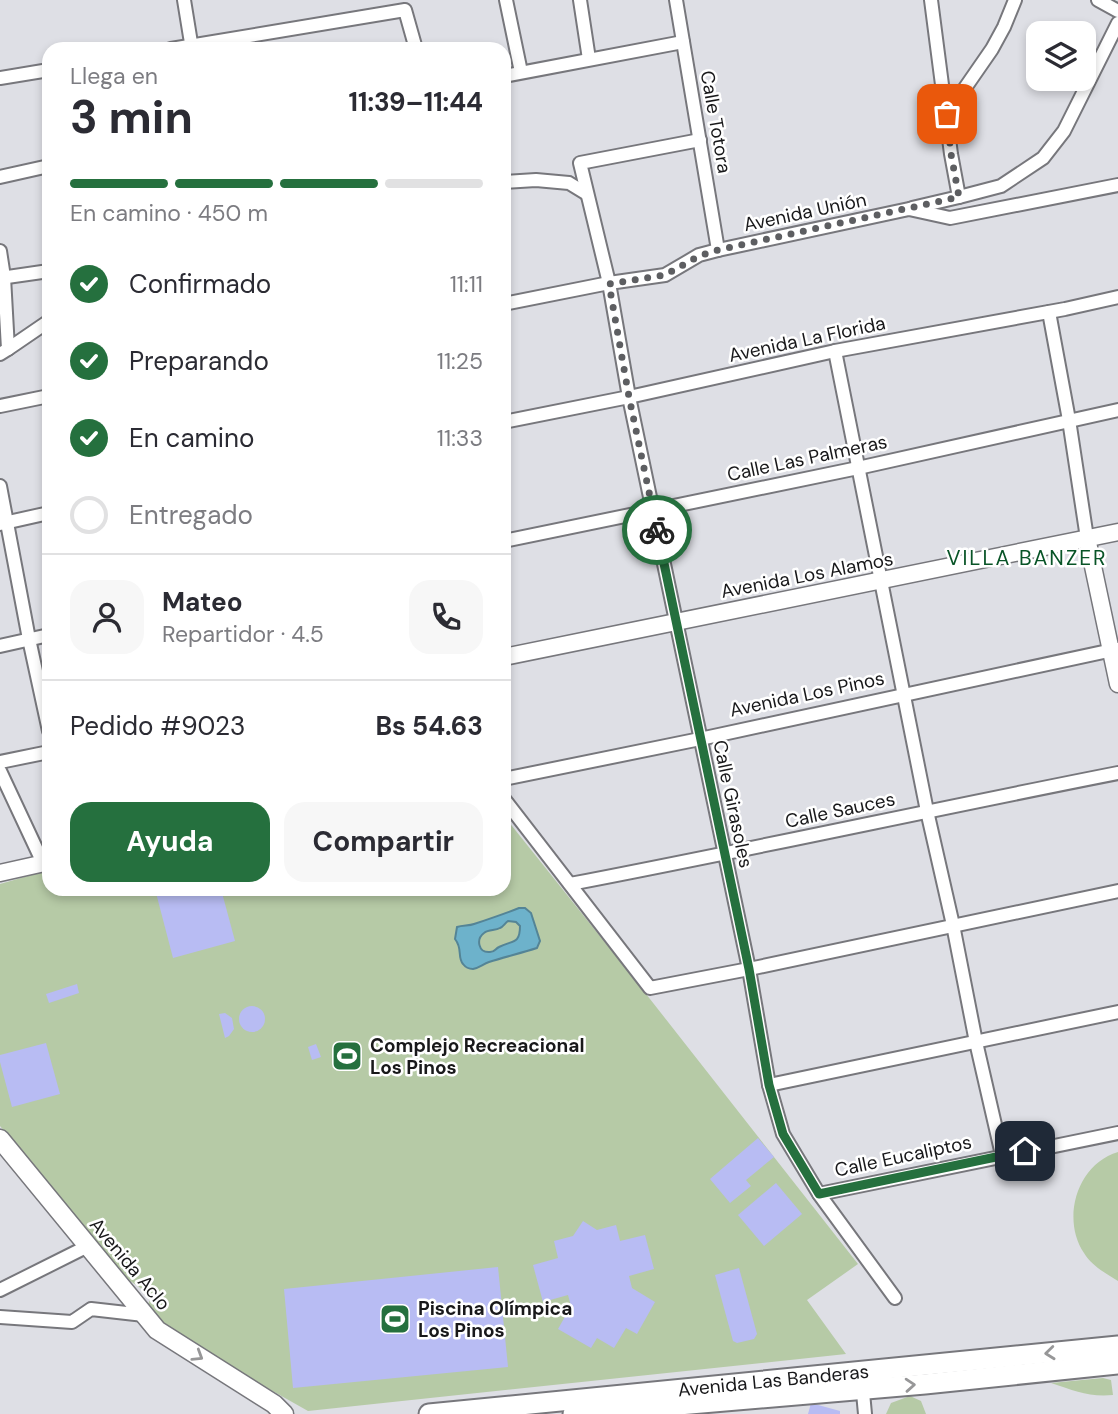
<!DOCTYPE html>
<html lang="es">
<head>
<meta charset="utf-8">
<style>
	:root { --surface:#fff; --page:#f7f7f7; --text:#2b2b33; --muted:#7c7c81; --line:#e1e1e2; --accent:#25703e }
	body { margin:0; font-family:"DM Sans",sans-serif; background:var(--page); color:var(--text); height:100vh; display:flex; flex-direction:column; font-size:26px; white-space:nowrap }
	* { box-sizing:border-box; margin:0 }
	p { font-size:23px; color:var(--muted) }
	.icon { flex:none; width:38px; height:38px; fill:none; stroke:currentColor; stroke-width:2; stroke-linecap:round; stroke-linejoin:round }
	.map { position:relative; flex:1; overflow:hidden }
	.details { position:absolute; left:42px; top:42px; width:469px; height:854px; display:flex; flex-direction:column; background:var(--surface); border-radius:21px; box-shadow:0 4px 10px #0003 }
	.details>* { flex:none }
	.fabs { position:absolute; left:1026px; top:21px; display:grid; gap:14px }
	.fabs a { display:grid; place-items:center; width:70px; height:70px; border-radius:14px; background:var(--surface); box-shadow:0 4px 10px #0003; font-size:35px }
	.pin { position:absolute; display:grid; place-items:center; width:60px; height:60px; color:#fff; margin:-30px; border-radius:14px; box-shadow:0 4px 10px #0006 }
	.courier { position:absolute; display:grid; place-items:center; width:70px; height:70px; margin:-35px; border:5px solid #25703e; border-radius:50%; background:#fff; color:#222; box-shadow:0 2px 9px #0007 }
	.summary em { font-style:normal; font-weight:700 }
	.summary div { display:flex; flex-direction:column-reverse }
	.summary { display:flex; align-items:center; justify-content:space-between; height:119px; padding:0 28px }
	h1 { font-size:46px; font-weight:700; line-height:52px }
	.bar { display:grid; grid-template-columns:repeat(4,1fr); gap:10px 7px; align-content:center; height:84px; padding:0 28px }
	.bar i { height:9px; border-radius:5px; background:var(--line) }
	.bar .active { background:var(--accent) }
	.bar p { grid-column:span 4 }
	.line { display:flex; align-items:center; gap:18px; padding:0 28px; border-top:2px solid var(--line) }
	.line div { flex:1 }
	.round { display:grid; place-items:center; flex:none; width:74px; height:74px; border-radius:21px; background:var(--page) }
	ol { padding:0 28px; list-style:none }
	li { display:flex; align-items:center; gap:21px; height:77px }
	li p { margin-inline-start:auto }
	li .icon { padding:7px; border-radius:50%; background:var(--accent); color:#fff; stroke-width:4 }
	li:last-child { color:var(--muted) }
	li i { width:38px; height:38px; border:4px solid var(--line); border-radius:50% }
	.button { display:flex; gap:14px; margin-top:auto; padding:14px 28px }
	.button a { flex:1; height:80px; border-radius:21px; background:var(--accent); color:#fff; font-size:28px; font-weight:700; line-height:80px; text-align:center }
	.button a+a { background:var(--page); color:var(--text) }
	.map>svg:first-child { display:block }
</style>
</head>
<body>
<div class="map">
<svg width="1118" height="1414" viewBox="0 0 1118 1414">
	<rect width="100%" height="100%" fill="#dedfe5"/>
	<g fill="#b6caa6">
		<polygon points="504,816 639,985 858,1264 807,1300 846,1354 308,1411 165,1330 147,1306 152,1296 123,1276 0,1126 0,884 49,870 49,889 504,889"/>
		<path d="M1118 1152V1281C1105 1273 1092 1266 1084 1253 1061 1219 1077 1164 1118 1152Z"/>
		<path d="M1103 1378 1111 1380 1113 1395C1088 1397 1075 1391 1051 1383Z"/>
		<polygon points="910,1396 921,1401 926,1414 886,1414 891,1403"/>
	</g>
	<path fill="#6db2cb" stroke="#548496" stroke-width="2" fill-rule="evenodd" d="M519 908H525L531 913 540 941 537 948C521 953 505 957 489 962 483 964 479 968 473 969 469 969 466 968 463 964 457 957 463 949 455 939L457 927C463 925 469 926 474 924 489 919 504 914 519 908ZM508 921 516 922 520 926C520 945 512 940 499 947 495 949 495 952 490 952 478 953 476 939 484 933 489 929 495 931 500 928 503 927 505 923 508 921Z"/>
	<g fill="#b8bcf3">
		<polygon points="155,889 221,889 235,941 173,958"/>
		<polygon points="77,984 79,993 49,1003 46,994"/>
		<circle cx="252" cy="1019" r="13"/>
		<polygon points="225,1013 232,1018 234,1029 229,1036 225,1038 219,1014"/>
		<polygon points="46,1043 60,1094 12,1107 0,1062 0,1055"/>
		<polygon points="316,1044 321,1057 312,1060 308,1047"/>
		<polygon points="758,1138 774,1157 746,1180 751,1186 730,1203 710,1179"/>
		<polygon points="776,1183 802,1214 764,1246 738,1215"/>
		<polygon points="583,1221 597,1230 616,1225 620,1241 645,1235 654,1269 629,1276 632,1288 655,1302 637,1334 626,1328 614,1348 597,1338 591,1348 558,1329 571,1306 568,1295 543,1302 533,1265 558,1258 554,1241 573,1236"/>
		<polygon points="498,1267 508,1367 293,1388 284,1289"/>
		<polygon points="739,1268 757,1334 754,1339 737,1343 733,1341 715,1275"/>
		<polygon points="811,1403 840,1411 840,1414 808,1414"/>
	</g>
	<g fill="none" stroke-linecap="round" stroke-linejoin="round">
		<g stroke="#77777c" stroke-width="16">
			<g id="minor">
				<polyline points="184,0 192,49"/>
				<polyline points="506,0 521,72"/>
				<polyline points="580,0 589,59"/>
				<polyline points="676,0 718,250"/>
				<polyline points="1098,0 1118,11"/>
				<polyline points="171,49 405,10 416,49"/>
				<polyline points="504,76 683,42"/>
				<polyline points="0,78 49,70"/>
				<polyline points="947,114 992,49 1004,27 1015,0"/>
				<polyline points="700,140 580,163 609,283 629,397 749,969 769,1085 783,1134 819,1194 895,1298"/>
				<polyline points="0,177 49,166"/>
				<polyline points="504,182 536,180 569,183 587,194"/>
				<polyline points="959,197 1001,186 1043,158 1064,131 1118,23"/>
				<polyline points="912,208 959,197 951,154 931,0"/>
				<polyline points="0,251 4,277 8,349 0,354"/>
				<polyline points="0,278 49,271"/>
				<polyline points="504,304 609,283 665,275 699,255 718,250 909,209 950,218 1118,185"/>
				<polyline points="1049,312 1069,420 1087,538"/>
				<polyline points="8,349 49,321"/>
				<polyline points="835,351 927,811 953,925 976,1042 1002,1155"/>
				<polyline points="0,406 49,396"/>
				<polyline points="504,422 629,397 835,351 1065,309 1118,297"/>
				<polyline points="0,486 29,639 49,731"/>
				<polyline points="0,524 49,513"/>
				<polyline points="504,541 858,468 1118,410"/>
				<polyline points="0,646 49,635"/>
				<polyline points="0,762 49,752"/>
				<polyline points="0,771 43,863"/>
				<polyline points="504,779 700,739 1117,649"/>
				<polyline points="504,799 650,988 749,969 1118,891"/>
				<path d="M570 884C753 849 935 809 1118 773"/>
				<polyline points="769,1085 1118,1012"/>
				<polyline points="819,1194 1118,1133"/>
				<polyline points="0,1290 88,1246"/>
				<polyline points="0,1317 72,1322 91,1309 144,1315"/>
				<polyline points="862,1382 865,1414"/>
			</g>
		</g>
		<g stroke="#77777c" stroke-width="19">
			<g id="tertiary">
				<polyline points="1087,538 1118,684"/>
				<polyline points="504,657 1118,532"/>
				<polyline points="0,873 49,862"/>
			</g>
		</g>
		<g stroke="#77777c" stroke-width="21">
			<polyline id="secondary" points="0,1139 157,1330 274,1404 284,1414"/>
		</g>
		<g stroke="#77777c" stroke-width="23">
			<g id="primary">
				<path id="s1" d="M429 1414 1118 1346"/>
				<polyline points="573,1414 925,1384 1118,1364"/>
			</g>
		</g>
		<use href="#minor" stroke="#fff" stroke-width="12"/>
		<use href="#tertiary" stroke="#fff" stroke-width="16"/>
		<use href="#secondary" stroke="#fff" stroke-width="18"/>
		<use href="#primary" stroke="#fff" stroke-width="19"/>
	</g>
	<defs><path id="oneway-chevron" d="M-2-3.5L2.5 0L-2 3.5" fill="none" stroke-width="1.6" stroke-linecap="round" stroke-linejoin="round" transform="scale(1.75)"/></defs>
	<g stroke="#979798">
		<use href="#oneway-chevron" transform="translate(1050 1353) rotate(174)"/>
		<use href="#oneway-chevron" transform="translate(198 1356) rotate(32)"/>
		<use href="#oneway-chevron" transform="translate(910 1385) rotate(-4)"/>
	</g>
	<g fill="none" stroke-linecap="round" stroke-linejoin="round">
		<polyline stroke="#5d5e61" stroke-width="7" stroke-dasharray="0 12.6" points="657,530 629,397 609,284 665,275 699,256 718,250 959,197 951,154 947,114"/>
		<polyline stroke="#25703e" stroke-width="9" points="657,530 749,969 769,1085 783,1134 819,1194 1025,1151"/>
	</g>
	<defs>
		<g id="stadium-square" transform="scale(1.575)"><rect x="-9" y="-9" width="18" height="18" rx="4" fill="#25703e" stroke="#fff"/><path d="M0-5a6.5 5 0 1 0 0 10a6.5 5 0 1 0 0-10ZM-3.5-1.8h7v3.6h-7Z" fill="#fff"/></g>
	</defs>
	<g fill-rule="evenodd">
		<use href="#stadium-square" x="347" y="1056"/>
		<use href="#stadium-square" x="395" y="1319"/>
	</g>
	<g text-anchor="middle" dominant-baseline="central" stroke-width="5" stroke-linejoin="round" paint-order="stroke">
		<g font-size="19" fill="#18181a" stroke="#fff">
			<text transform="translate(716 122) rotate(80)">Calle Totora</text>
			<text transform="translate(805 212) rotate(-12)">Avenida Unión</text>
			<text transform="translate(807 339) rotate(-12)">Avenida La Florida</text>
			<text transform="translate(807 458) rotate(-12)">Calle Las Palmeras</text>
			<text transform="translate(807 575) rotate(-11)">Avenida Los Alamos</text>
			<text transform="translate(807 694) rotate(-12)">Avenida Los Pinos</text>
			<text transform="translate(733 804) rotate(78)">Calle Girasoles</text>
			<text transform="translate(840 810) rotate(-12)">Calle Sauces</text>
			<text transform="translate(903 1156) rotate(-12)">Calle Eucaliptos</text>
			<text transform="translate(130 1264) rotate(50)">Avenida Aclo</text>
			<text stroke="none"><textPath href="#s1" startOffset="346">Avenida Las Banderas</textPath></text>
		</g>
		<g font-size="19" font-weight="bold" fill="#18181a" stroke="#fff" text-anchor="start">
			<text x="370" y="1045">Complejo Recreacional<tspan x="370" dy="22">Los Pinos</tspan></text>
			<text x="418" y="1308">Piscina Olímpica<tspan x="418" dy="22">Los Pinos</tspan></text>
		</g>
		<g font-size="21" letter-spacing="2" fill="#085427" stroke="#fff">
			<text x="1027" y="558">VILLA BANZER</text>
		</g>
	</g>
</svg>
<div class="fabs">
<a><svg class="icon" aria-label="layers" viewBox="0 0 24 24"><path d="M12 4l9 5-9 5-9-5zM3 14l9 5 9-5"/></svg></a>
</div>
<div class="pin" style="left:947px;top:114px;background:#ea580c"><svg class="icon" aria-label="bag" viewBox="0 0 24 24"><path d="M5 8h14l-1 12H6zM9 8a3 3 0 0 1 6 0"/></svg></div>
<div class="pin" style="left:1025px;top:1151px;background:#1f2937"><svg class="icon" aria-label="home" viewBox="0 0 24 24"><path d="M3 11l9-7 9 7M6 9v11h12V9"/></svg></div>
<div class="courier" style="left:657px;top:530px"><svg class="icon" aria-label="bike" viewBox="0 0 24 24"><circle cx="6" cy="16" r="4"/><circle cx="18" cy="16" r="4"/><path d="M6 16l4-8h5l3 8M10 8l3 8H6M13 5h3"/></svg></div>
<section class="details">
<div class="summary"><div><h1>3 min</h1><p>Llega en</p></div><em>11:39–11:44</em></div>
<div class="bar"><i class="active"></i><i class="active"></i><i class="active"></i><i></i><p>En camino · 450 m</p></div>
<ol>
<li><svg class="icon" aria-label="check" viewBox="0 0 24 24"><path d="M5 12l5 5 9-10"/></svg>Confirmado<p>11:11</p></li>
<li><svg class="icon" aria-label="check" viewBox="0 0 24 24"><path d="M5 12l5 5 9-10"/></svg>Preparando<p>11:25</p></li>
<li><svg class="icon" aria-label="check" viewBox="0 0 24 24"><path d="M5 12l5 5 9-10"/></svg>En camino<p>11:33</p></li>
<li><i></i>Entregado</li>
</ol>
<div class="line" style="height:126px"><a class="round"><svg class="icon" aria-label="person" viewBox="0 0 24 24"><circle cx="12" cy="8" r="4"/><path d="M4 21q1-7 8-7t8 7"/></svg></a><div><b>Mateo</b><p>Repartidor · 4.5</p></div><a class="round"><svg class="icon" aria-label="phone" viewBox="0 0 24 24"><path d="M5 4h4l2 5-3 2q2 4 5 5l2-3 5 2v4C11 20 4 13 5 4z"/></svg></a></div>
<div class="line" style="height:91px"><div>Pedido #9023</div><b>Bs 54.63</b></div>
<div class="button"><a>Ayuda</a><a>Compartir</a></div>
</section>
</div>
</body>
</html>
